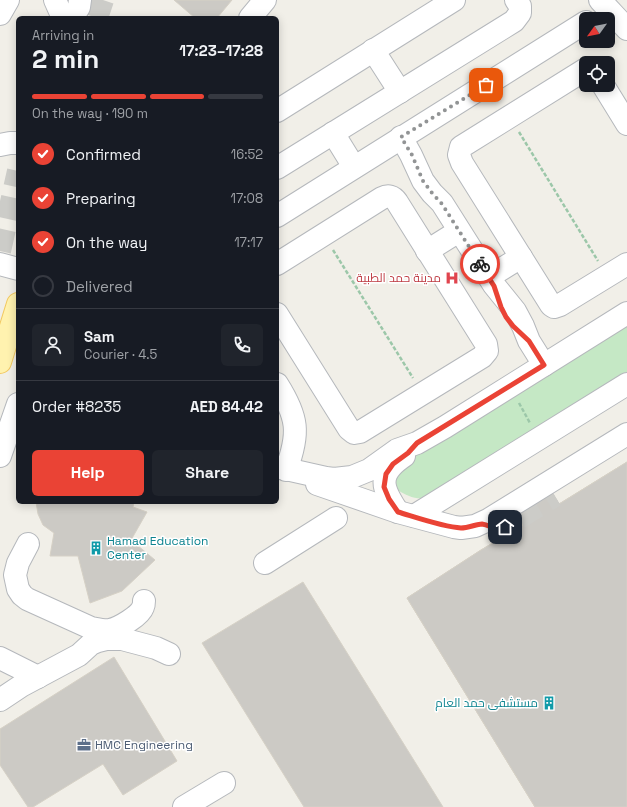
<!DOCTYPE html>
<html lang="en">
<head>
<meta charset="utf-8">
<style>
	:root { --surface:#171b24; --page:#20242c; --text:#f1f3f6; --muted:#9ea1a6; --line:#363941; --accent:#ea4335 }
	body { margin:0; font-family:"Space Grotesk",Cairo,sans-serif; background:var(--page); color:var(--text); height:100vh; display:flex; flex-direction:column; font-size:15px; white-space:nowrap }
	* { box-sizing:border-box; margin:0 }
	p { font-size:13px; color:var(--muted) }
	.icon { flex:none; width:22px; height:22px; fill:none; stroke:currentColor; stroke-width:2; stroke-linecap:round; stroke-linejoin:round }
	.map { position:relative; flex:1; overflow:hidden }
	.panel { position:absolute; left:16px; top:16px; width:263px; height:488px; display:flex; flex-direction:column; background:var(--surface); border-radius:6px; box-shadow:0 2px 10px #0003 }
	.panel>* { flex:none }
	.needle { width:26px; rotate:237deg }
	.buttons { position:absolute; left:579px; top:12px; display:grid; gap:8px }
	.buttons a { display:grid; place-items:center; width:36px; height:36px; border-radius:6px; background:var(--surface); box-shadow:0 2px 10px #0003; font-size:20px }
	.pin { position:absolute; display:grid; place-items:center; width:34px; height:34px; color:#fff; margin:-17px; border-radius:8px; box-shadow:0 2px 6px #0006 }
	.courier { position:absolute; display:grid; place-items:center; width:40px; height:40px; margin:-20px; border:3px solid #ea4335; border-radius:50%; background:#fff; color:#222; box-shadow:0 1px 5px #0007 }
	.head em { font-style:normal; font-weight:700 }
	.head div { display:flex; flex-direction:column-reverse }
	.head { display:flex; align-items:center; justify-content:space-between; height:68px; padding:0 16px }
	h1 { font-size:26px; font-weight:700; line-height:30px }
	.bar { display:grid; grid-template-columns:repeat(4,1fr); gap:6px 4px; align-content:center; height:48px; padding:0 16px }
	.bar i { height:5px; border-radius:3px; background:var(--line) }
	.bar .current { background:var(--accent) }
	.bar p { grid-column:span 4 }
	.line { display:flex; align-items:center; gap:10px; padding:0 16px; border-top:1px solid var(--line) }
	.line div { flex:1 }
	.round { display:grid; place-items:center; flex:none; width:42px; height:42px; border-radius:6px; background:var(--page) }
	ol { padding:0 16px; list-style:none }
	li { display:flex; align-items:center; gap:12px; height:44px }
	li p { margin-inline-start:auto }
	li .icon { padding:4px; border-radius:50%; background:var(--accent); color:#fff; stroke-width:4 }
	li:last-child { color:var(--muted) }
	li i { width:22px; height:22px; border:2px solid var(--line); border-radius:50% }
	.action { display:flex; gap:8px; margin-top:auto; padding:8px 16px }
	.action a { flex:1; height:46px; border-radius:6px; background:var(--accent); color:#fff; font-size:16px; font-weight:700; line-height:46px; text-align:center }
	.action a+a { background:var(--page); color:var(--text) }
	.map>svg:first-child { display:block }
</style>
</head>
<body>
<div class="map">
<svg width="627" height="807" viewBox="0 0 627 807">
	<rect width="100%" height="100%" fill="#f1efe8"/>
	<path fill="#c5e8c5" d="M627 321V372L426 498C415 500 406 495 397 490L394 471 396 464Z"/>
	<g fill="#cccac5" stroke="#d6d1c6">
		<polygon points="174,0 232,0 217,18 195,18"/>
		<polygon points="627,462 627,807 535,807 407,598 481,550 523,525 512,508 548,486 559,504"/>
		<polygon points="627,462 627,807 535,807 407,598 481,550 523,525 512,508 548,486 559,504"/>
		<polygon points="36,502 134,502 133,507 147,512 131,540 155,560 122,591 90,603 78,556 50,556 54,533 43,525 38,514"/>
		<polygon points="303,582 443,807 304,807 202,643"/>
		<polygon points="114,657 177,761 123,795 103,764 33,807 28,807 0,765 0,729"/>
	</g>
	<g fill="none" stroke-linecap="round" stroke-linejoin="round">
		<polyline stroke="#ccccc8" stroke-width="22" stroke-dasharray="22 11" stroke-linecap="butt" points="519,518 555,496"/>
		<g stroke="#ccccc8" stroke-width="22" stroke-dasharray="22 11" stroke-linecap="butt">
			<polyline points="97,18 103,0"/>
			<polyline points="0,251 18,171"/>
		</g>
		<g stroke="#b5b8bc" stroke-width="24">
			<g id="minor">
				<polyline points="55,0 63,18"/>
				<polyline points="600,0 627,29"/>
				<polyline points="0,14 8,0"/>
				<polyline points="72,18 79,7 80,0"/>
				<polyline points="250,18 265,0"/>
				<polyline points="373,50 400,92"/>
				<polyline points="586,69 461,147 459,155 462,163 551,305 554,307 560,305 627,264"/>
				<polyline points="603,85 627,124"/>
				<polyline points="277,111 454,0"/>
				<polyline points="333,133 354,167"/>
				<polyline points="401,137 411,155 423,181 432,193 442,203 494,285 515,311 523,326 529,341 544,365"/>
				<polyline points="0,145 10,143 18,143"/>
				<polyline points="277,168 514,21 520,13 520,6 516,0"/>
				<polyline points="277,216 586,22"/>
				<polyline points="427,251 459,231"/>
				<polyline points="0,264 18,269"/>
				<path d="M277 264 382 198C388 195 393 196 397 202L486 344 487 351 482 357 360 432 354 433 349 429 277 314"/>
				<polyline points="489,277 521,257"/>
				<path d="M277 384C298 417 300 433 286 470"/>
				<polyline points="0,456 18,404"/>
				<polyline points="277,467 326,478 334,479 352,477 369,470 397,450 417,443 445,427 627,313"/>
				<polyline points="317,484 398,512 454,527 461,528 475,526 488,520 627,434"/>
				<path d="M398 512C382 488 376 475 404 456"/>
				<polyline points="414,516 627,384"/>
				<path d="M28 544 18 563 15 575 18 589 22 595 27 599 91 628C97 629 104 631 110 630 119 628 140 616 143 607 144 605 144 603 144 601"/>
				<polyline points="265,563 336,518"/>
				<polyline points="0,658 38,677"/>
				<polyline points="0,700 21,686 79,655 91,644 98,641 106,639 122,639 156,648 169,654"/>
				<polyline points="184,807 224,783"/>
			</g>
		</g>
		<g stroke="#f2c960" stroke-width="24">
			<polyline id="major" points="0,362 18,304"/>
		</g>
		<g stroke="#9cc7a9" stroke-width="2.5" stroke-dasharray="4 2" stroke-linecap="butt">
			<polyline points="519,132 598,261"/>
			<polyline points="333,250 413,378"/>
			<polyline points="519,403 530,423"/>
		</g>
		<use href="#minor" stroke="#fff" stroke-width="22"/>
		<use href="#major" stroke="#fff2af" stroke-width="22"/>
	</g>
	<g fill="none" stroke-linecap="round" stroke-linejoin="round">
		<polyline stroke="#929495" stroke-width="4" stroke-dasharray="0 7.2" points="480,264 442,204 432,193 423,181 412,155 401,137 486,85"/>
		<path stroke="#ea4335" stroke-width="5" d="M480 264 494 286 501 307 506 317 513 326 529 341 544 365 417 443 408 453 393 464 386 474 384 487 389 499 398 512C415 517 443 527 461 528 468 528 477 524 482 524 491 525 495 532 505 527"/>
	</g>
	<defs>
		<g id="hospital-bare" transform="scale(1.08)"><path d="M-5-5h3v3.5h4V-5h3V5h-3V1.5h-4V5h-3Z" fill="#e0444e" stroke="#fff" stroke-width="2.5" paint-order="stroke"/></g>
		<g id="building-bare" transform="scale(1.08)"><path d="M-4-6H4V6H1V3H-1V6H-4ZM-2.5-4.3h1.7v1.8h-1.7ZM.8-4.3h1.7v1.8H.8ZM-2.5-1h1.7V.8h-1.7ZM.8-1h1.7V.8H.8Z" fill="#0f9aa8" stroke="#fff" stroke-width="2.5" paint-order="stroke"/></g>
		<g id="office-bare" transform="scale(1.08)"><path d="M-6-3h4V-5.5h4V-3h4V5H-6ZM-1-4.5V-3h2v-1.5ZM-6 0V1H6V0Z" fill="#5c6f8a" stroke="#fff" stroke-width="2.5" paint-order="stroke"/></g>
	</defs>
	<g fill-rule="evenodd">
		<use href="#hospital-bare" x="452" y="278"/>
		<use href="#building-bare" x="96" y="548"/>
		<use href="#building-bare" x="549" y="703"/>
		<use href="#office-bare" x="84" y="745"/>
	</g>
	<g text-anchor="middle" dominant-baseline="central" stroke-width="3" stroke-linejoin="round" paint-order="stroke">
		<g font-size="12" fill="#be3a42" stroke="#fff" text-anchor="end">
			<text x="441" y="278">مدينة حمد الطبية</text>
		</g>
		<g font-size="12" fill="#0d838f" stroke="#fff" text-anchor="start">
			<text x="107" y="541">Hamad Education<tspan x="107" dy="14">Center</tspan></text>
			<text x="538" y="703" text-anchor="end">مستشفى حمد العام</text>
		</g>
		<g font-size="12" fill="#4e5e75" stroke="#fff" text-anchor="start">
			<text x="95" y="745">HMC Engineering</text>
		</g>
	</g>
</svg>
<div class="buttons">
<a><svg class="needle" viewBox="-14 -14 28 28"><path d="M0-13l5 13h-10z" fill="#e53935"/><path d="M0 13l5-13h-10z" fill="#9ea1a6"/></svg></a>
<a><svg class="icon" aria-label="locate" viewBox="0 0 24 24"><circle cx="12" cy="12" r="6"/><path d="M12 2v4M12 18v4M2 12h4M18 12h4"/></svg></a>
</div>
<div class="pin" style="left:486px;top:85px;background:#ea580c"><svg class="icon" aria-label="bag" viewBox="0 0 24 24"><path d="M5 8h14l-1 12H6zM9 8a3 3 0 0 1 6 0"/></svg></div>
<div class="pin" style="left:505px;top:527px;background:#1f2937"><svg class="icon" aria-label="home" viewBox="0 0 24 24"><path d="M3 11l9-7 9 7M6 9v11h12V9"/></svg></div>
<div class="courier" style="left:480px;top:264px"><svg class="icon" aria-label="bike" viewBox="0 0 24 24"><circle cx="6" cy="16" r="4"/><circle cx="18" cy="16" r="4"/><path d="M6 16l4-8h5l3 8M10 8l3 8H6M13 5h3"/></svg></div>
<section class="panel">
<div class="head"><div><h1>2 min</h1><p>Arriving in</p></div><em>17:23–17:28</em></div>
<div class="bar"><i class="current"></i><i class="current"></i><i class="current"></i><i></i><p>On the way · 190 m</p></div>
<ol>
<li><svg class="icon" aria-label="check" viewBox="0 0 24 24"><path d="M5 12l5 5 9-10"/></svg>Confirmed<p>16:52</p></li>
<li><svg class="icon" aria-label="check" viewBox="0 0 24 24"><path d="M5 12l5 5 9-10"/></svg>Preparing<p>17:08</p></li>
<li><svg class="icon" aria-label="check" viewBox="0 0 24 24"><path d="M5 12l5 5 9-10"/></svg>On the way<p>17:17</p></li>
<li><i></i>Delivered</li>
</ol>
<div class="line" style="height:72px"><a class="round"><svg class="icon" aria-label="person" viewBox="0 0 24 24"><circle cx="12" cy="8" r="4"/><path d="M4 21q1-7 8-7t8 7"/></svg></a><div><b>Sam</b><p>Courier · 4.5</p></div><a class="round"><svg class="icon" aria-label="phone" viewBox="0 0 24 24"><path d="M5 4h4l2 5-3 2q2 4 5 5l2-3 5 2v4C11 20 4 13 5 4z"/></svg></a></div>
<div class="line" style="height:52px"><div>Order #8235</div><b>AED 84.42</b></div>
<div class="action"><a>Help</a><a>Share</a></div>
</section>
</div>
</body>
</html>
